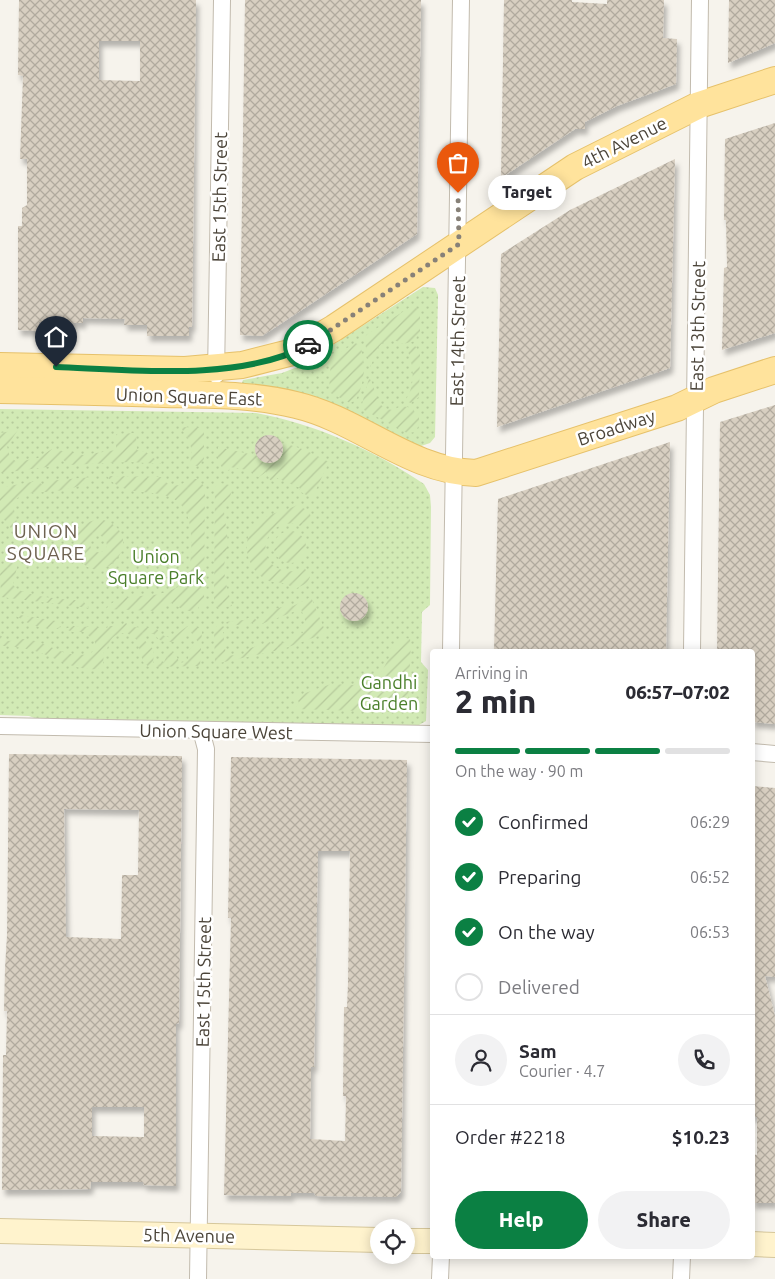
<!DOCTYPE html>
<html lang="en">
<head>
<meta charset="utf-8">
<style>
	:root { --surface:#fff; --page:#f2f2f3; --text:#2b2b33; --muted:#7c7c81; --line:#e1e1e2; --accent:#0b8043 }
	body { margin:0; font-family:Ubuntu,sans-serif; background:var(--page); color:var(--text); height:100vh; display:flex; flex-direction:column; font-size:19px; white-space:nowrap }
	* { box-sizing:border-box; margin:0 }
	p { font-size:16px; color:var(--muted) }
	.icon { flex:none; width:28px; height:28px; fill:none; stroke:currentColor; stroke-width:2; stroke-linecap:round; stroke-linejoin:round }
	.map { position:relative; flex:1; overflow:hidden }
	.panel { position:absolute; left:430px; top:649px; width:325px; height:610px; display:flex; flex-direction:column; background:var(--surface); border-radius:5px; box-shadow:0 2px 12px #0003 }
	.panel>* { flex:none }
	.controls { position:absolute; left:370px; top:1219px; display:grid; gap:10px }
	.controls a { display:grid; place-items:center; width:45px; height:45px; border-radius:50%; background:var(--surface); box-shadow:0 2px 12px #0003; font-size:25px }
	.pin { position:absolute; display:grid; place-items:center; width:42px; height:42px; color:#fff; margin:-51px -21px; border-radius:50% 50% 50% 0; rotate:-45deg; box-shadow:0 0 5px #0007 }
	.pin .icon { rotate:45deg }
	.courier { position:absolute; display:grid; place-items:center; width:50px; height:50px; margin:-25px; border:4px solid #0b8043; border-radius:50%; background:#fff; color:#222; box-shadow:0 1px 6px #0007 }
	.bubble { position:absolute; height:35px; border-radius:18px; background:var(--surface); box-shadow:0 2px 12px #0003; font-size:16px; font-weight:800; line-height:35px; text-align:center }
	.summary em { font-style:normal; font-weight:800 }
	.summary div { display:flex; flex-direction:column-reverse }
	.summary { display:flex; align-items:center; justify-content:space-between; height:85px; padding:0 25px }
	h1 { font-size:32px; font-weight:800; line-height:38px }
	.bar { display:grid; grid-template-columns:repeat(4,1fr); gap:8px 5px; align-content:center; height:60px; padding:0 25px }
	.bar i { height:6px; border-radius:4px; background:var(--line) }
	.bar .on { background:var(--accent) }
	.bar p { grid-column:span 4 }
	.line { display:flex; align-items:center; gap:12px; padding:0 25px; border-top:1px solid var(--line) }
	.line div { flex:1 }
	.round { display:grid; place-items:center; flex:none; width:52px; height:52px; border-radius:26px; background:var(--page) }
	ol { padding:0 25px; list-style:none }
	li { display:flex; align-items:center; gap:15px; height:55px }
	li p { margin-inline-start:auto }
	li .icon { padding:5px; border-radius:50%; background:var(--accent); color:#fff; stroke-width:4 }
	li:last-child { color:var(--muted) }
	li i { width:28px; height:28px; border:2px solid var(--line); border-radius:50% }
	.action { display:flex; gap:10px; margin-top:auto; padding:10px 25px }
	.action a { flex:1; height:58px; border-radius:30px; background:var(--accent); color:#fff; font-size:20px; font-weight:800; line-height:58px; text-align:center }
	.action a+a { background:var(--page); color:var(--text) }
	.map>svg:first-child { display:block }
</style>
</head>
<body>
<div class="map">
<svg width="775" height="1279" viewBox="0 0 775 1279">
	<defs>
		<pattern id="park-dots" width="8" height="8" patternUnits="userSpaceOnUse" patternTransform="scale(1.25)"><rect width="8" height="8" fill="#d2eab5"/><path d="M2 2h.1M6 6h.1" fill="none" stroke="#b6ca9c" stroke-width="1.8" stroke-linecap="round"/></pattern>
		<pattern id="garden-furrows" width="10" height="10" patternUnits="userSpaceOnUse" patternTransform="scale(1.25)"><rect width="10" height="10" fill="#d2eab5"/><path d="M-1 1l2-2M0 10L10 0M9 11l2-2" fill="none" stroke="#b6ca9c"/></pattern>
		<pattern id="building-cross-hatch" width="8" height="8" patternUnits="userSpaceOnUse" patternTransform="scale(1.25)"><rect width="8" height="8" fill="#d8cfc1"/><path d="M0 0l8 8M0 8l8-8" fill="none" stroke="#b1aa9e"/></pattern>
		<filter id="shadow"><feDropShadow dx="3" dy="5.5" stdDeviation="2.5" flood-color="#0004"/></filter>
	</defs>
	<rect width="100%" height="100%" fill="#f6f3ec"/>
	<g fill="url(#park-dots)">
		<polygon points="423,287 435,288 438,295 435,437 430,443 418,447 242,383 243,380 282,373 300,366"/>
		<path d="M0 409 256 413C315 424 374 450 424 484L430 495 431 507 430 605 422 612 421 662 428 670 426 721 419 725H410L37 719 29 716 0 715Z"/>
	</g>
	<g fill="url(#garden-furrows)" fill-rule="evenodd">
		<path d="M412 306 420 310V336H417L415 341 403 344 392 339C375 342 376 358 370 367L365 343 366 335Z"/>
		<path d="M355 343 360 345C366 364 365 382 356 400L350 403 329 392 331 358Z"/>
		<path d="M415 346 420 352 419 397 411 403 405 401C416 385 414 366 407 349Z"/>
		<path d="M369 378C378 388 372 408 393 410L401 406 413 408 415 413 419 414V424L416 432 407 433 364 410 362 404Z"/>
		<path d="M181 427 204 428V459L198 466 190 465C194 442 189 444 181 427Z"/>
		<polygon points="18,430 7,446 10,457 17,462 38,458 52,449 83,455 116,450 116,434 136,433 137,450 146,452 161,464 130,462 69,465 61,458 56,462 54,466 2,473 0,470 0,433"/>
		<polygon points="281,442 305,450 329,462 312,498 299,491 300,488 277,478 275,482 270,480 266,472 259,477 252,475 253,471 230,467 229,471 223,469 218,461 218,447 258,456 266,462 274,462 282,455"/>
		<path d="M107 476 161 477C169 488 180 488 189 479H197L205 487 204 604 199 606 197 611H185L172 603 166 604 157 611 106 609C118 594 136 597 153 595 164 594 173 589 183 585 191 570 192 553 191 536 188 470 131 509 107 476Z"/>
		<path d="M93 477C77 493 45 491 24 494L16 499 13 505 19 532 15 535 7 522 0 517V492L3 487 37 481 43 485 47 481Z"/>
		<polygon points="220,483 234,486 224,512 228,542 224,566 225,580 232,606 218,608 214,603 215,487"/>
		<path d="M297 505 309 511 311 517 305 528C270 508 249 559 282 570 289 573 297 571 304 567L310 577 307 583 293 590C288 580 278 584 269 581 248 573 239 542 255 525 265 513 284 512 297 505Z"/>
		<path d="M100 519C153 533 102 596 78 557 67 538 82 521 100 519ZM100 535 106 540 107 546C104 553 98 554 92 550L89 543 94 536Z"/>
		<circle cx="290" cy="547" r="16"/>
		<path d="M15 552 19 558 13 585C23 598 67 599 83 601L89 608 1 597 0 569 11 559Z"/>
		<polygon points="311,597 326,633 283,649 215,664 214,629 219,624 231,631 223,632 226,656 244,654 244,650 270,642 272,646 291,640 291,637 303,633 300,626 306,623 301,609 259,625 252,623 230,626 225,622 244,620 253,616 256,620 265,618 265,612 292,604 293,606"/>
		<path d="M14 614 56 621 61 627C45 632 26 624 14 614Z"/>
		<path d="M126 623 130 627 156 628C171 648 178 630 190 625 187 638 175 645 162 641 155 638 155 630 146 634L144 639C151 650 156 645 153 662L156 665 164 662 169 651 174 652 180 663 188 661 189 650 198 642 191 632 192 625 202 630 200 666 149 667 143 662 137 640 127 633C115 632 109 639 107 650H104L103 665 98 669C75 671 59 659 38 652 27 648 12 646 0 646V635L7 641C12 641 18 639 23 639 50 641 60 659 90 654L95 649V642L85 632H73L65 629 73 626 107 628 108 626H119Z"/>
		<polygon points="405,638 410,639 411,644 408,700 402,709 393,712 295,709 299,702 294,697 331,684 353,685 369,681 382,671 389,658 390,649"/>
	</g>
	<g fill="url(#building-cross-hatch)" fill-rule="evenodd" filter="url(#shadow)">
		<path d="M19 0H196L192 327H189V336H147V325H124L125 319 83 318V323L39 322V331L18 330V226H22V208L27 205V159H20L23 76 18 75ZM99 41H140V81L99 80Z"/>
		<polygon points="245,0 421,0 417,234 262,336 240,335"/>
		<polygon points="504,0 572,0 572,2 607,4 607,0 664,0 663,38 677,39 676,84 617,106 585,122 585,129 575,129 501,178"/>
		<polygon points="729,0 775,0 775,43 728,63"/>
		<polygon points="775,123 775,333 722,350 724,268 727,267 726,220 724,220 725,139"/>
		<polygon points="675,159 670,368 497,427 501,254 570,210"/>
		<polygon points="775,405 775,724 752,722 752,651 717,651 720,422"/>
		<circle cx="269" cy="449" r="14"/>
		<polygon points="670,442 666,651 494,651 498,499"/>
		<circle cx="354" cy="607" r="14"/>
		<path d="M9 754 182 756 179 1023 176 1024V1186L144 1185 143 1182H91L90 1189 2 1190 3 1055H6L7 1011H4L5 968 7 935ZM64 809 139 810 138 875H122L121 939 66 937ZM92 1107H144V1137L92 1136Z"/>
		<path d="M231 757 407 760 401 1192 396 1197 316 1196 314 1193H291V1196L224 1195 231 918H228ZM318 851H350L348 983 347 1007H344L343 1096H346L345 1141 310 1139 311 1067H314Z"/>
		<polygon points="752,786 775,788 775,977 765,976 775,1016 775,1203 752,1203 752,1154 757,1155 757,1117 752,1117"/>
	</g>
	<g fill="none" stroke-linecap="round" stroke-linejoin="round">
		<g stroke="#c2bbae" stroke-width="18">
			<g id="street">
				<polyline points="216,375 222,0"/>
				<polyline points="451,651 461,0"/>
				<polyline points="692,651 700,0"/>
				<polyline points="0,726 432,734"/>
				<polyline points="752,752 775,754"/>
				<polyline points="198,1279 206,749 201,730"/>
				<polyline points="440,1279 441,1256"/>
				<polyline points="681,1279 682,1256"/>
			</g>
		</g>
		<g stroke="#d6c79b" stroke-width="26">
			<g id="secondary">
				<polyline points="0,1231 379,1240"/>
				<polyline points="406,1241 432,1241"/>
				<polyline points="752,1244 775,1245"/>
			</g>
		</g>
		<g stroke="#e6c16a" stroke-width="28">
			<g id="primary">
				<polyline points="0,366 185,370 242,365 293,352 334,328 575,167 699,105 775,80"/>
				<path d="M0 390C55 391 109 392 164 394 208 395 252 394 296 405 360 420 409 471 476 473L677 408 714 390 775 370"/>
			</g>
		</g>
		<use href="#street" stroke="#fff" stroke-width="16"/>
		<use href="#secondary" stroke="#fff3cd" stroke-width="24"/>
		<use href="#primary" stroke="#ffe39c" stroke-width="26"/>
	</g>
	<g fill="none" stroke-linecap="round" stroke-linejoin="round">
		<polyline stroke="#878178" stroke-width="5" stroke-dasharray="0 9" points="308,345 459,244 458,193"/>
		<path stroke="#0b8043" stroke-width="6" d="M56 367C131 370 241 382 308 345"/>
	</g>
	<g text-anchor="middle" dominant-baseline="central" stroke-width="5" stroke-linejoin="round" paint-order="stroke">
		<g font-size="18" fill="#4b4439" stroke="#fff">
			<text transform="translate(624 142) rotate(-27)">4th Avenue</text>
			<text transform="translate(219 197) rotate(-89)">East 15th Street</text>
			<text transform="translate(697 326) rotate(-89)">East 13th Street</text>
			<text transform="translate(457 341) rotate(-89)">East 14th Street</text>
			<text transform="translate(189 396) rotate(2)">Union Square East</text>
			<text transform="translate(616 427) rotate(-18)">Broadway</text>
			<text transform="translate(216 731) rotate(1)">Union Square West</text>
			<text transform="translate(203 982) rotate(-89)">East 15th Street</text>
			<text transform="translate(189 1235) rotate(1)">5th Avenue</text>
		</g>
		<g font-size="18" fill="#4a7f2a" stroke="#fff">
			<text x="156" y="556">Union<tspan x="156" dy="21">Square Park</tspan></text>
			<text x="389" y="682">Gandhi<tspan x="389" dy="21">Garden</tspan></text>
		</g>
		<g font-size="19" letter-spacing="1" fill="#6e6250" stroke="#fff">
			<text x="46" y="531">UNION<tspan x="46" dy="22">SQUARE</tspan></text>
		</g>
	</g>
</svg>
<div class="controls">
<a><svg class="icon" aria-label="locate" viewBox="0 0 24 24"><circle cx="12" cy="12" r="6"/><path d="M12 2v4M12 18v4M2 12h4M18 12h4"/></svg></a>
</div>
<div class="pin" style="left:458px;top:193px;background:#ea580c"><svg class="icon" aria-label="bag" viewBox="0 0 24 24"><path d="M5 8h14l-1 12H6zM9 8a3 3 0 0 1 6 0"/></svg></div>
<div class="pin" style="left:56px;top:367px;background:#1f2937"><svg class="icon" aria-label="home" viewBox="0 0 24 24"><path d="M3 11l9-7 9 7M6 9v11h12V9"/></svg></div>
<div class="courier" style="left:308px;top:345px"><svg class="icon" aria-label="car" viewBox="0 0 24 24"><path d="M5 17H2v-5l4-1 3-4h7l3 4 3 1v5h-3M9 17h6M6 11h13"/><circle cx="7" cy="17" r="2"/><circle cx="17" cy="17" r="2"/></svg></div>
<div class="bubble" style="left:488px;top:175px;width:78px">Target</div>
<section class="panel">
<div class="summary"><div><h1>2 min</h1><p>Arriving in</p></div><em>06:57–07:02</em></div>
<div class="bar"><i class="on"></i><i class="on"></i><i class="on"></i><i></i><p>On the way · 90 m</p></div>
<ol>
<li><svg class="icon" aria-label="check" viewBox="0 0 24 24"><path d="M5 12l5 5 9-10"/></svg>Confirmed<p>06:29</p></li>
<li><svg class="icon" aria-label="check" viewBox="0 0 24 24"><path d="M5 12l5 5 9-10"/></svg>Preparing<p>06:52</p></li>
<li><svg class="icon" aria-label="check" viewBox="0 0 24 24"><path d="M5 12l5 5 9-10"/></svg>On the way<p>06:53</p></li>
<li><i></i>Delivered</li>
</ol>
<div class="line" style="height:90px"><a class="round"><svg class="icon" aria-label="person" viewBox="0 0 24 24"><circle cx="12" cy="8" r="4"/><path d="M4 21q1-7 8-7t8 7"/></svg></a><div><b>Sam</b><p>Courier · 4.7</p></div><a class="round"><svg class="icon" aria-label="phone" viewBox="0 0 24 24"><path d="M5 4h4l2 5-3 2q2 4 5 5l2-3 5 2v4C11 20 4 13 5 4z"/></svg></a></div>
<div class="line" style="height:65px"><div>Order #2218</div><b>$10.23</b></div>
<div class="action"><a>Help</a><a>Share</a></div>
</section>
</div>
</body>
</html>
